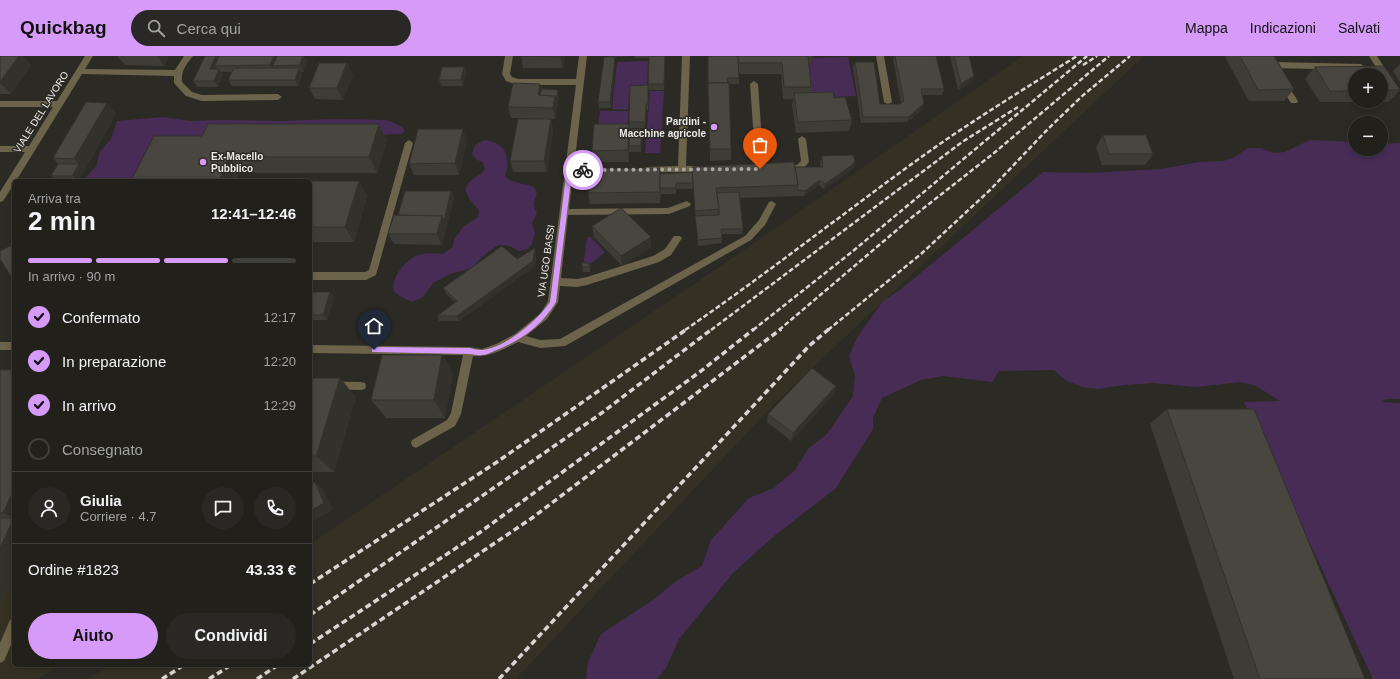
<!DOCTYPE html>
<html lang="it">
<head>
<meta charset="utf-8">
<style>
	:root { --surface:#21201b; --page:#292824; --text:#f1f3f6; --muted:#a2a3a3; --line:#3e3e3a; --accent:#d69bf9 }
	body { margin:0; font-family:Arial,sans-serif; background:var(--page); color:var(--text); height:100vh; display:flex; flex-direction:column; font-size:15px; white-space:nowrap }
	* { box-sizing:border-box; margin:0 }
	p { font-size:13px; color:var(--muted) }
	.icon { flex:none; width:22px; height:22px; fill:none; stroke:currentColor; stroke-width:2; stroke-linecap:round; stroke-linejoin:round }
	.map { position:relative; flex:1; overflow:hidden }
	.drawer { position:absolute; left:12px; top:123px; width:300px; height:488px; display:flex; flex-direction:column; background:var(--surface); border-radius:6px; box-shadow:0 2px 6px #0003,0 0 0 1px var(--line) }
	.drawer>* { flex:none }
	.buttons { position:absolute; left:1348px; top:12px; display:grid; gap:8px }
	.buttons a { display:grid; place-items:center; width:40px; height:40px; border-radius:50%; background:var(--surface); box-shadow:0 2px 6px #0003,0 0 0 1px var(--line); font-size:20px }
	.pin { position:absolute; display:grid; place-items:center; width:34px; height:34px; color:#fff; margin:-41px -17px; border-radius:50% 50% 50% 0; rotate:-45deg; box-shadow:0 0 4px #0007 }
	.pin .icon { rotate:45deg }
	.courier { position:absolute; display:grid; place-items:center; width:40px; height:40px; margin:-20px; border:3px solid #d69bf9; border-radius:50%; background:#fff; color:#222; box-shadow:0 1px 5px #0007 }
	.headline em { font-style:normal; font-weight:700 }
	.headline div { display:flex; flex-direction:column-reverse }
	.headline { display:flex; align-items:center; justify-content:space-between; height:68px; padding:0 16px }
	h1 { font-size:26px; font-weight:700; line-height:30px }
	.bar { display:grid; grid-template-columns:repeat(4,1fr); gap:6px 4px; align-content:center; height:48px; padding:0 16px }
	.bar i { height:5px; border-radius:3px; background:var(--line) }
	.bar .active { background:var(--accent) }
	.bar p { grid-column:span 4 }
	.line { display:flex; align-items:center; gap:10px; padding:0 16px; border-top:1px solid var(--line) }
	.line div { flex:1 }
	.round { display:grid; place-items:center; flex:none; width:42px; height:42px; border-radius:21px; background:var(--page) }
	ol { padding:0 16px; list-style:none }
	li { display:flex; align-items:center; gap:12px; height:44px }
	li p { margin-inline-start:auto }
	li .icon { padding:4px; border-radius:50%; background:var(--accent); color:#111; stroke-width:4 }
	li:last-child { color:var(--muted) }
	li i { width:22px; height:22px; border:2px solid var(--line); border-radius:50% }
	.cta { display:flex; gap:8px; margin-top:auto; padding:8px 16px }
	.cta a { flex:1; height:46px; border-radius:24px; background:var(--accent); color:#111; font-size:16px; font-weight:700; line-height:46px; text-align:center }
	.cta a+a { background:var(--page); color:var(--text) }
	header { display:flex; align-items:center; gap:24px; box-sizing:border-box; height:56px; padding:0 20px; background:var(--accent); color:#111 }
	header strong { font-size:19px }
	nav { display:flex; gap:22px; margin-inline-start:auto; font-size:14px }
	.search { width:280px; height:36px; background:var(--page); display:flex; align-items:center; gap:10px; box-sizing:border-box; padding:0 14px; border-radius:22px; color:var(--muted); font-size:15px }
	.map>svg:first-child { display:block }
</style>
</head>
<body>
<header>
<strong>Quickbag</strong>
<div class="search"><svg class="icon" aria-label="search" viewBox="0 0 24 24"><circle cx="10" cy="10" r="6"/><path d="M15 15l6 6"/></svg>Cerca qui</div>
<nav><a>Mappa</a><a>Indicazioni</a><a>Salvati</a></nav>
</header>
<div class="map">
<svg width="1400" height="623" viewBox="0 0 1400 623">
	<rect width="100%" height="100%" fill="#2c2a24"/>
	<g fill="#353024">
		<polygon points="1023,0 1144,0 776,346 516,623 87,623 111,609 310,609 310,488 731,203"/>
		<polygon points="0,313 14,313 14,609 61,609 37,623 0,623"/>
	</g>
	<g fill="#472d56">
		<polygon points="848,1 856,40 811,42 808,8 813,7 812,2"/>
		<polygon points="648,5 647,34 629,35 628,54 612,53 617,6"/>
		<polygon points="650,35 664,35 660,97 645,97"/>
		<polygon points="600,55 629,55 627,73 598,73"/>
		<polygon points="163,61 190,65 221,64 280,65 336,63 385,64 392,66 403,72 404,75 402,78 373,79 144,125 83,125 97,109 99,97 111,83 117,65"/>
		<path d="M485 84C506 87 511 101 505 120 515 131 533 125 536 135 538 140 534 143 534 148 534 151 536 155 537 157L532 167 535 177 532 188 528 193 519 195 510 190 498 189 483 200 472 212 450 218 433 227 423 241 412 246C407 243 399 241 395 236 388 226 404 207 412 202 421 196 433 197 443 198L453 191 454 184 463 171 478 161 479 154C470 144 458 133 473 123 478 119 481 119 485 113L483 106 477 104 472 98 475 89Z"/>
		<polygon points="1310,84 1355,86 1355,93 1381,93 1381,88 1400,87 1400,343 1386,343 1381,346 1400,347 1400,623 1373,623 1244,346 1280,345 1256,330 1241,326 1196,331 1153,327 1125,329 1098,333 1082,331 1065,324 1054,314 999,315 992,326 943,320 921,324 882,342 873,362 873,373 836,432 773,481 733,517 679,583 666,612 657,623 586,623 588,606 601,578 653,544 676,525 702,510 711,484 749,442 774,432 795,414 808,393 827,378 853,340 855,320 849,300 858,280 883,245 900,234 1043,116 1089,117 1161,113 1199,106 1223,105 1233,102 1248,92 1260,92 1274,97 1285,96"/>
		<polygon points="587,181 590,181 605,196 587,211 583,212"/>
	</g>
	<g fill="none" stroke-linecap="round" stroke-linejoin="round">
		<g fill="#6c634b" fill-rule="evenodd">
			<path d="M85 0H93L85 13 175 14 184 0H193C186 9 181 14 182 26L192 36 202 39 278 38 282 41 278 44 202 45 186 40 174 27V20L82 18 16 125H14V128L3 145 0 146V136L25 96H0V90H29L53 51H0V45H57Z"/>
			<path d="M505 0H513L510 18 512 21 518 23H576L579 0H587L574 111H603L607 114 603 117H573L569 153 668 152 687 145 691 148 690 150 669 158 568 159 561 222 577 223 587 221 653 200 665 193 674 180H680L682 182 671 199 659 206 587 229 577 231 560 230 558 246 547 263 526 280 540 284 560 283 745 180 759 164 769 146 772 145 776 148 765 169 751 184 565 290 540 292 518 286C504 293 489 302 473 300L461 358 455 370 416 392 412 390 411 387 412 384 447 364 451 357 463 299 310 297V289L469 291 482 293 496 288 515 278 541 257 548 245 576 29H518L506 25 502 18Z"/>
			<polygon points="682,0 690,0 686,110 705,110 709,113 705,116 644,116 643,114 644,112 647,111 678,110"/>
			<polygon points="876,0 884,0 892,46 888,49 884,46"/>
			<polygon points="1263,0 1271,0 1274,6 1361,8 1365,11 1361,14 1272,12 1269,11"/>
			<polygon points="1369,0 1377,0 1391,22 1390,24 1384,24"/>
			<polygon points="1282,24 1285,25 1298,45 1297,47 1291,47 1279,29 1278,27"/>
			<polygon points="754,25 758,28 764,113 760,116 756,113 750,28"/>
			<polygon points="802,80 806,83 809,106 802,114 784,114 783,112 784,110 797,109 801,105 798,83"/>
			<polygon points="409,84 413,87 376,219 366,224 310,224 310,216 365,216 369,214 405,87"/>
			<rect x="0" y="286" width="14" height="8"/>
			<polygon points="310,325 361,326 365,327 366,330 365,333 361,334 310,333"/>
			<polygon points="14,562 14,582 4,605 0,607 0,587 10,564"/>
		</g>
		<g stroke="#d9d7d3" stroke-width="2.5" stroke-dasharray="5 2.5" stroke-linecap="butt">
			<polyline points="1083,9 1097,0"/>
			<path d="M685 274C765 219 841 159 920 102 970 66 1024 33 1077 0"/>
			<polyline points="711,274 962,86 1018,51"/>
			<polyline points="753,274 853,195 1087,0"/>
			<polyline points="779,274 911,162 994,97 1109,0"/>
			<polyline points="828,274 921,198 990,134 1045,76 1081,41 1130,0"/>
		</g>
		<g stroke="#d9d7d3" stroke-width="3.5" stroke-dasharray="6 3.5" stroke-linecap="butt">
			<polyline points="310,528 497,406 687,273"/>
			<polyline points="310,559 599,359 712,273"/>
			<polyline points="310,588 479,477 701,315 754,273"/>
			<polyline points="162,623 184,609"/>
			<polyline points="209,623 231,609"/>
			<polyline points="257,623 278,609"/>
			<polyline points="293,623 532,462 781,273"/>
			<polyline points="499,623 809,290 829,273"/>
		</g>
	</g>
	<g fill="#3e3c36" fill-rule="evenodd">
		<polygon points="0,0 31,9 11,38 0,38"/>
		<polygon points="117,0 169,0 164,10 125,9"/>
		<polygon points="205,0 217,0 218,2 219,0 276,0 276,1 277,0 304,0 307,5 303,16 301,16 302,18 298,30 232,30 228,24 232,16 221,16 223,19 218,31 198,31 193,25"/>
		<polygon points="521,0 565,0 563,12 523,12"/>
		<polygon points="608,0 633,0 608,1"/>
		<polygon points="635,0 665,0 664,34 649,34 648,54 647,54 645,72 630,72 630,73 642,79 641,96 629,96 629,106 594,106 592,95 629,68 629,66 648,29 649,2 635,2"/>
		<polygon points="708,0 813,0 812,7 809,7 811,31 811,37 834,42 852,64 849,75 796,77 792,49 793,43 783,43 781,18 739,18 739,28 729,28 731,93 731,104 710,105"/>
		<polygon points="894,0 936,0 944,33 942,39 923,39 923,53 907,66 861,67 853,12 855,6 880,48 900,48 901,47 893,3"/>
		<polygon points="950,0 969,0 972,26 958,34"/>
		<polygon points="1226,0 1274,0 1294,33 1284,45 1249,45 1225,1"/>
		<polygon points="347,7 353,19 343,44 315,43 309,32"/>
		<polygon points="615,8 611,52 599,52 598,46"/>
		<polygon points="1400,8 1400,26 1393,15"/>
		<path d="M1384 10 1400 34 1388 46H1320L1305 23 1315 11ZM1355 19H1381V45H1355Z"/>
		<polygon points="464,11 466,17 463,30 441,30 439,24"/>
		<polygon points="540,28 542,33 559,40 555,63 551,63 553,74 547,116 513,116 510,105 536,63 511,62 508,51"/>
		<polygon points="116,58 78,125 57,125 51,120 58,108 53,102"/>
		<polygon points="379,68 387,84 377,117 240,117 202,80"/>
		<polygon points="1103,79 1153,98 1145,109 1102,109 1096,91"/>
		<polygon points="467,84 459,119 414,119 409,108"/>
		<polygon points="822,100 855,105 854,111 850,115 824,133 819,129 804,140 796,140 740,142 743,173 742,178 722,178 722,187 698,190 693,133 676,133 676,138 661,138 660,147 590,148 588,137 660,112 660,118 692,116 692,111 821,111 820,106"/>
		<polygon points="310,125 359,125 367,140 354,186 310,186"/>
		<polygon points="451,135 454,141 442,189 394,188 388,178"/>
		<polygon points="592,170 651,191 622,210 594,181"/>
		<polygon points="536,198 535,210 459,265 439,265 437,260 455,246 446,238 443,232 517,203"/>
		<polygon points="589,207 590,212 590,216 583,216 582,211"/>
		<polygon points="310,236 330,236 334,242 327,264 310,264"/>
		<polygon points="442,299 453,318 445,362 386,362 371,344"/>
		<polygon points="0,314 14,314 14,519 0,549"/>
		<polygon points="310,322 356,341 334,416 310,416"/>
		<polygon points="836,330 833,339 791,385 767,366 768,358"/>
		<polygon points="1167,353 1365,623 1234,623 1150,368"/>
	</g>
	<g fill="#32312c">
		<polygon points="19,0 23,0 31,9 11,38 0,27 0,26"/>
		<polygon points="157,0 169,0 164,10"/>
		<polygon points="216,0 220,6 215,10 217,13 214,19 210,13"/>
		<polygon points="274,0 276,0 278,4 273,10 275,13 274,15 270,9"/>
		<polygon points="303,0 304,0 307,5 303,16 300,9"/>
		<polygon points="561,0 565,0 563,12 560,1"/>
		<polygon points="615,1 615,8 611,52 610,46"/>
		<polygon points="347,7 353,19 343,44 337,32"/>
		<polygon points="464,11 466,17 463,30 461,24"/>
		<polygon points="299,12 302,18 298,30 295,24"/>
		<polygon points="219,13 223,19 218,31 214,25"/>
		<polygon points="974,20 972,26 958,34 961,28"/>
		<polygon points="540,28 543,39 538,39"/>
		<polygon points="648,29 649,35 648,54"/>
		<polygon points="558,34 559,40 555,63 553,52 555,40"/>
		<polygon points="107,47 116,58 85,114 74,103"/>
		<polygon points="924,47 923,53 907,66 909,61"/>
		<polygon points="646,48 647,54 645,72 645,66"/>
		<polygon points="551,63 553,74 547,116 544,105"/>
		<polygon points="379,68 387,84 377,117 369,101"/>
		<polygon points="629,68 630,79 629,90 629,106 628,94"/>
		<polygon points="463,73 467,84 459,119 455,107"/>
		<polygon points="641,73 642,79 641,96"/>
		<polygon points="229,101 240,117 237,125 219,125"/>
		<polygon points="855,105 854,111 850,115 824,133 825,128"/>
		<polygon points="79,108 85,114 78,125 72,120"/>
		<polygon points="660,112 661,123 660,147"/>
		<polygon points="820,124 819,129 804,140 805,135"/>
		<polygon points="359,125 367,140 354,186 345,171"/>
		<polygon points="451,135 454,141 442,189 437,178 442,160"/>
		<polygon points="651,181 651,191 622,210 621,200"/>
		<polygon points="535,192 536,198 535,210 459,265 457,260"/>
		<polygon points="330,236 334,242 327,264 323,259"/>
		<polygon points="442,299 453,318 445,362 434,344"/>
		<polygon points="340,322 356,341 334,416 316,400"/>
		<polygon points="836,330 833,339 791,385 793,377"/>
		<polygon points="315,426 323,433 333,454 310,467 310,455"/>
		<polygon points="14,434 14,462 3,457"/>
		<polygon points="14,462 14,519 0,549 0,492"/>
	</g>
	<g fill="#48463f" stroke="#32312c">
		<polygon points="0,0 19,0 0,26"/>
		<polygon points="205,0 216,0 210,13 219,13 214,25 193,25"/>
		<polygon points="219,0 274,0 270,9 215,10"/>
		<polygon points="277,0 303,0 300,9 273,10"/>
		<polygon points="521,0 561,0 560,1"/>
		<polygon points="649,0 665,0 664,28 648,28"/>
		<polygon points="708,0 738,0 739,22 727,22 728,27 708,27 708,32"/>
		<polygon points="738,0 808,0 811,31 784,31 782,7 739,7"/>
		<polygon points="895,0 936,0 944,33 921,33 924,47 909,61 863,61 855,6 874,6 880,48 900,48 904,45"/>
		<polygon points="954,0 969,0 974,20 961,28"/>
		<polygon points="1240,0 1274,0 1294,33 1258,34"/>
		<polygon points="604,1 615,1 610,46 598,46"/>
		<polygon points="319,7 347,7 337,32 309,32"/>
		<polygon points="1384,10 1400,34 1381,34 1381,19 1355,19 1355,35 1330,35 1315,11"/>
		<polygon points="442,11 464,11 461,24 439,24"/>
		<polygon points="234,12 299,12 295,24 228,24"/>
		<polygon points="513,27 540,28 538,39 555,40 553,52 508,51"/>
		<polygon points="708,27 729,27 731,93 710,93"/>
		<polygon points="648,29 648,48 646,48 645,66 629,66 630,30"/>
		<polygon points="542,33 558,34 556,45 555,40 540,39"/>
		<polygon points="833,36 834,42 845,41 852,64 798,66 794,37"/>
		<polygon points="86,46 107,47 74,103 53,102"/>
		<polygon points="518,63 551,63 544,105 510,105"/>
		<polygon points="208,68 379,68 369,101 229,101 219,125 131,125 154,80 202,80"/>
		<polygon points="594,68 629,68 628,94 592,95"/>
		<polygon points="418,73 463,73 455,107 409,108"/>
		<polygon points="630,73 641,73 641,90 629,90"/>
		<polygon points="1103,79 1146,79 1153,98 1109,98"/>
		<polygon points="853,99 855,105 852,109 825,128 820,124 805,135 797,134 798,129 795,111 823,111 822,100"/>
		<polygon points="794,106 798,129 716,132 719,153 695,155 692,111"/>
		<polygon points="58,108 79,108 72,120 51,120"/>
		<polygon points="660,112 660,136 588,137 590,113"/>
		<polygon points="692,116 693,127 676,127 676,132 660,132 660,118"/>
		<polygon points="310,125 359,125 345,171 310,171"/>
		<polygon points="405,135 451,135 444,165 442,160 398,159"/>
		<polygon points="739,136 743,173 721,173 722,182 698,184 695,160 719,159 719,153 717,137"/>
		<polygon points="621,152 651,181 621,200 592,170"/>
		<polygon points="394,159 442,160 437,178 388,178"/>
		<polygon points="14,182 14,188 9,191"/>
		<polygon points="14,188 14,225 0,203 0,195"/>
		<polygon points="502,190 517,203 535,192 533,205 457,260 437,260 457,245 443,232"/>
		<rect x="582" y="207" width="7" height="4"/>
		<polygon points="310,236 330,236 323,259 310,259"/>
		<polygon points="382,299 442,299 434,344 371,344"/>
		<polygon points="812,312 836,330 793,377 768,358"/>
		<polygon points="0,314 14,314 14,434 3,457 0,457"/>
		<polygon points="310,322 340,322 316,400 310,400"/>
		<polygon points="1167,353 1254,353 1365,623 1260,623"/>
		<polygon points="315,426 324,447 310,455 310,429"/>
		<polygon points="0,462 14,462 0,492"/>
	</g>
	<path fill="#d69bf9" d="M567 112H583L585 114 583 116H572L556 246C542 270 519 286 494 295 490 297 486 299 482 299 478 300 473 298 470 298L372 296V292L374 291 470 292C473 293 478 294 482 294 505 292 537 265 550 246Z"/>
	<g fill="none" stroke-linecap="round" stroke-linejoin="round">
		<polyline stroke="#a9a7a3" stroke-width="4" stroke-dasharray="0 7.2" points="583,114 760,113"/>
	</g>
	<g fill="#d69bf9" stroke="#2c2a24" stroke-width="1.5">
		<circle cx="714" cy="71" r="4"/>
		<circle cx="203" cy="106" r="4"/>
	</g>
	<g text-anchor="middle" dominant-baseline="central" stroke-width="3" stroke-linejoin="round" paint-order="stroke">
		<g font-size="10" fill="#edebe7" stroke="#2c2a24">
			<text transform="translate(41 56) rotate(-58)">VIALE DEL LAVORO</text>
			<text transform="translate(546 205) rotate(-82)">VIA UGO BASSI</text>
		</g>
		<g font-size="10" font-weight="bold" fill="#edebe7" stroke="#2c2a24" text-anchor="end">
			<text x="706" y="65">Pardini -<tspan x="706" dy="12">Macchine agricole</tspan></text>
			<text x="211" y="100" text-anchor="start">Ex-Macello<tspan x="211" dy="12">Pubblico</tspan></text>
		</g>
	</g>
</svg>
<div class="buttons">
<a>+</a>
<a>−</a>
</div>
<div class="pin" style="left:760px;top:113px;background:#ea580c"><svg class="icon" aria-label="bag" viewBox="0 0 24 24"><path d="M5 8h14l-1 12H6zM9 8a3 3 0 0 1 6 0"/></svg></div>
<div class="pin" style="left:374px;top:294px;background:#1f2937"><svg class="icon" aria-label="home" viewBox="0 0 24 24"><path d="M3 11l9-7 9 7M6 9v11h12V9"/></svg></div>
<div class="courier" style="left:583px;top:114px"><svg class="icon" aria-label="bike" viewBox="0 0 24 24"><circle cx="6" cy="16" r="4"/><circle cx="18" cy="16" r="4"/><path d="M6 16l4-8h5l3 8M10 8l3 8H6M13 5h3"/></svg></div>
<section class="drawer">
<div class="headline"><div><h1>2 min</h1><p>Arriva tra</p></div><em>12:41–12:46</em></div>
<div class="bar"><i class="active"></i><i class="active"></i><i class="active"></i><i></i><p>In arrivo · 90 m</p></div>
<ol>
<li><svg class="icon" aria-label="check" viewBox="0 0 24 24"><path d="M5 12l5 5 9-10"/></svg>Confermato<p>12:17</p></li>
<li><svg class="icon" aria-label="check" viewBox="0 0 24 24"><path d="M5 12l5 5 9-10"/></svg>In preparazione<p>12:20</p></li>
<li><svg class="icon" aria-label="check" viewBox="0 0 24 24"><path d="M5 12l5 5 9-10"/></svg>In arrivo<p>12:29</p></li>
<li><i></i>Consegnato</li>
</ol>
<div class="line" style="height:72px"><a class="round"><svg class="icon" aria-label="person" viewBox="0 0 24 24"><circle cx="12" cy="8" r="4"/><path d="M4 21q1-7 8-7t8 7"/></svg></a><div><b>Giulia</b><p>Corriere · 4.7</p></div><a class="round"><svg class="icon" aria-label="chat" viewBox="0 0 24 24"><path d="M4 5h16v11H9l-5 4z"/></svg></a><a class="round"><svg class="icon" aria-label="phone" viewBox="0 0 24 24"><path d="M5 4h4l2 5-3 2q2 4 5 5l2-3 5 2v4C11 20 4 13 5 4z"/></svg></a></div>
<div class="line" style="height:52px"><div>Ordine #1823</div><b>43.33 €</b></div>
<div class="cta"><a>Aiuto</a><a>Condividi</a></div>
</section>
</div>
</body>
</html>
